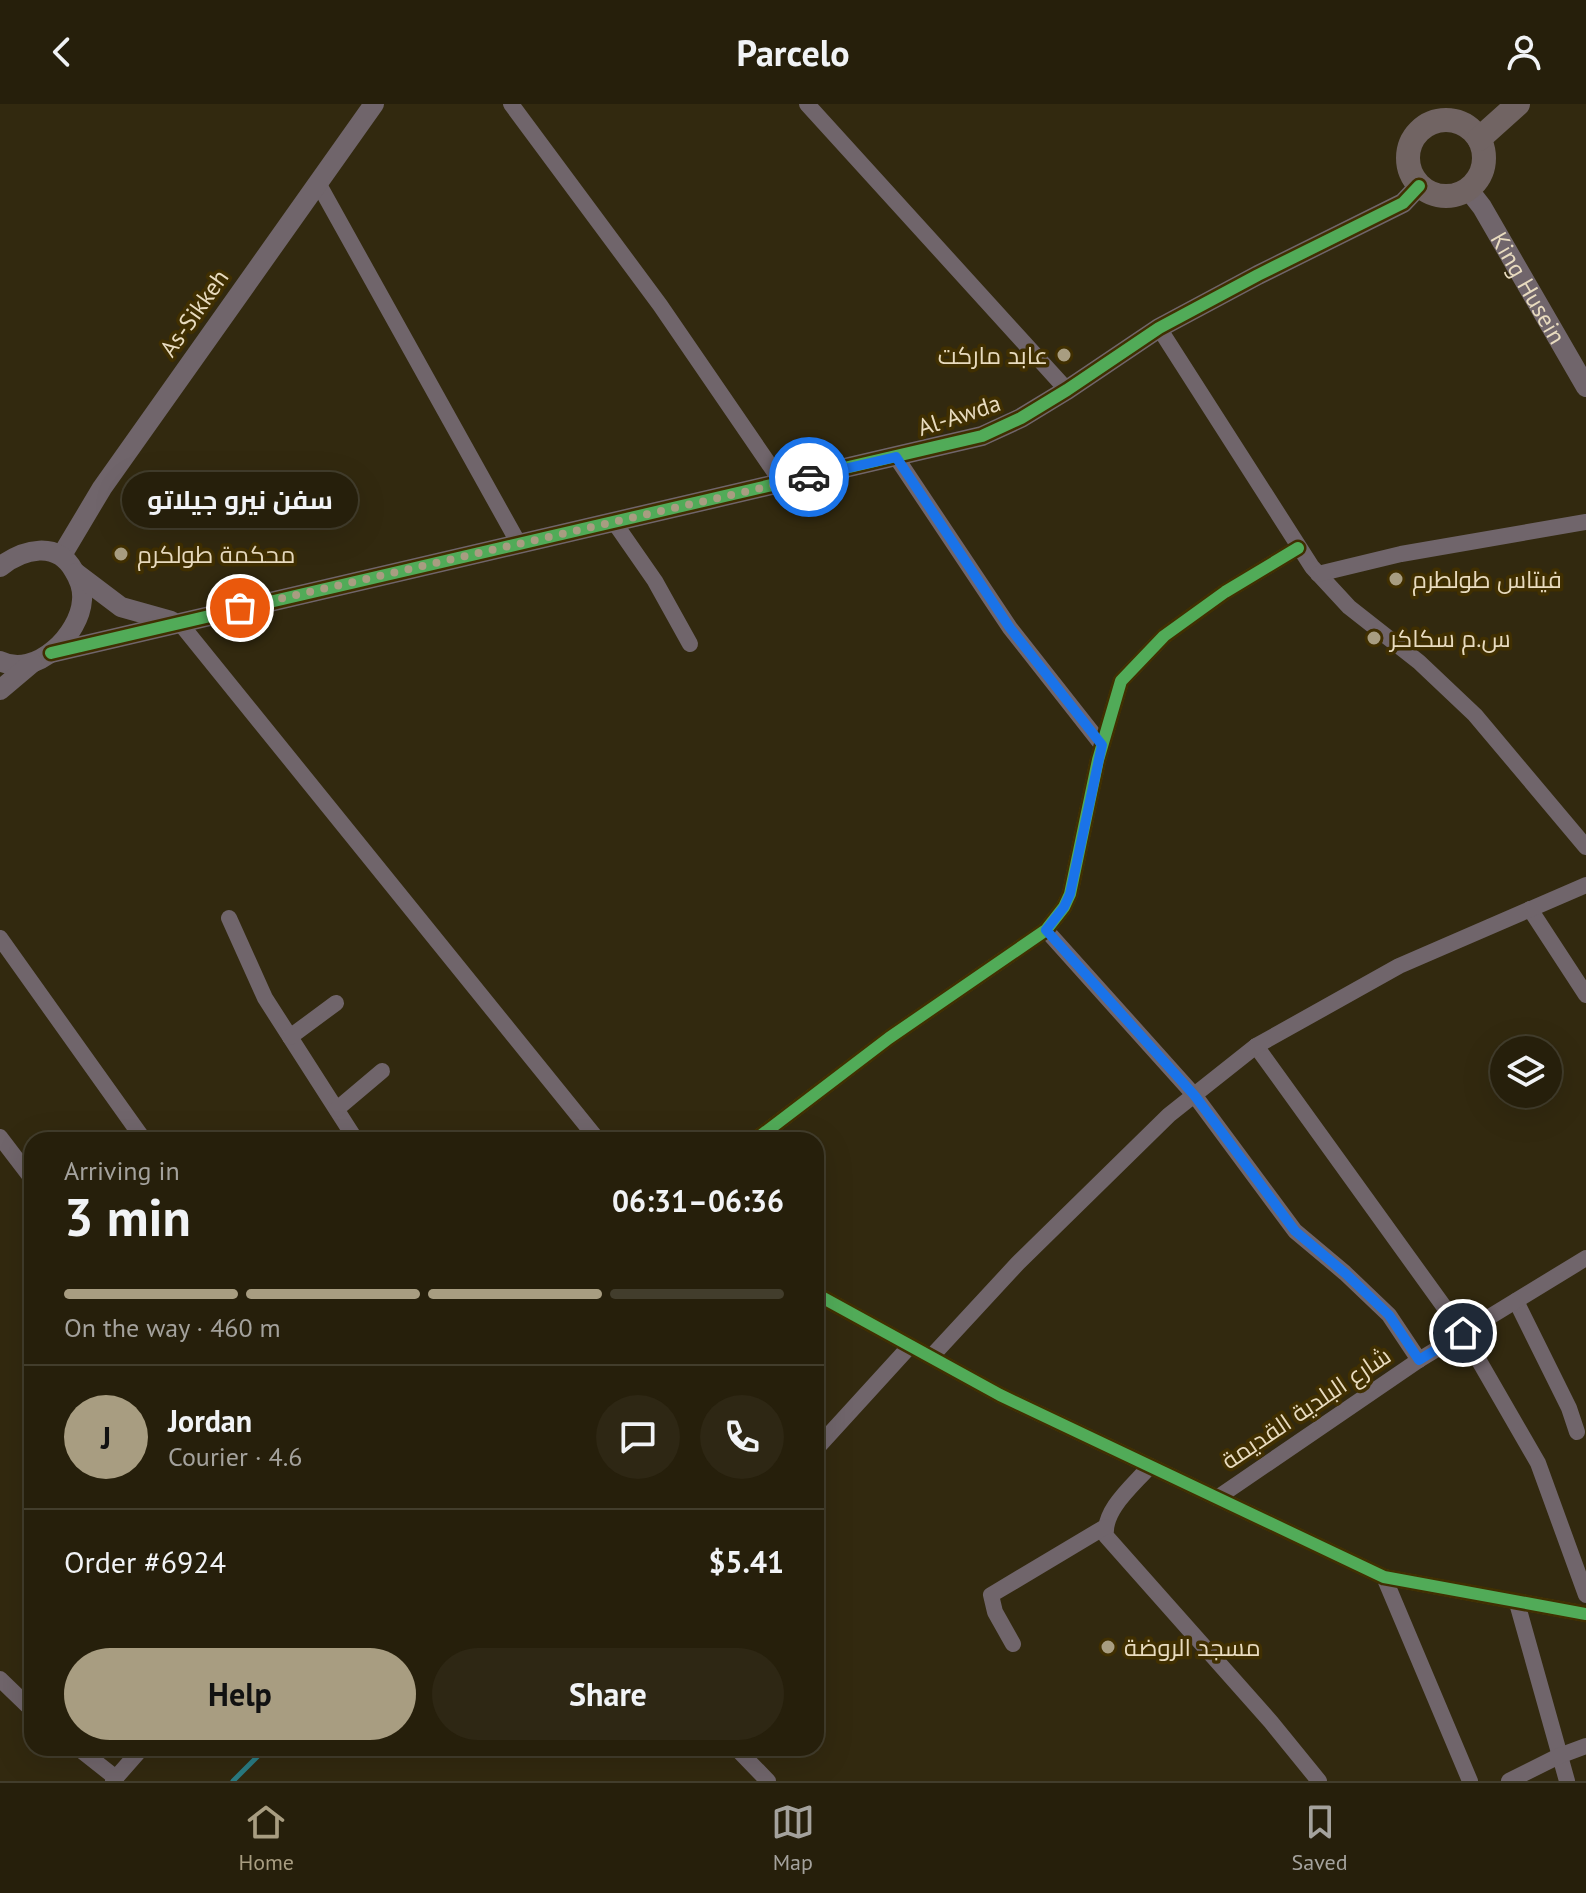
<!DOCTYPE html>
<html lang="en">
<head>
<meta charset="utf-8">
<style>
	:root { --surface:#261f0b; --page:#2e2714; --text:#f1f3f6; --muted:#a4a29d; --line:#423d2c; --accent:#a89d81 }
	body { margin:0; font-family:"PT Sans",Cairo,sans-serif; background:var(--page); color:var(--text); height:100vh; display:flex; flex-direction:column; font-size:30px; white-space:nowrap }
	* { box-sizing:border-box; margin:0 }
	p { font-size:26px; color:var(--muted) }
	.icon { flex:none; width:44px; height:44px; fill:none; stroke:currentColor; stroke-width:2; stroke-linecap:round; stroke-linejoin:round }
	.map { position:relative; flex:1; overflow:hidden }
	.panel { position:absolute; left:24px; top:1028px; width:800px; height:624px; display:flex; flex-direction:column; background:var(--surface); border-radius:24px; box-shadow:0 8px 32px #0002,0 0 0 2px var(--line) }
	.panel>* { flex:none }
	.controls { position:absolute; left:1490px; top:932px; display:grid; gap:16px }
	.controls a { display:grid; place-items:center; width:72px; height:72px; border-radius:50%; background:var(--surface); box-shadow:0 8px 32px #0002,0 0 0 2px var(--line); font-size:40px }
	.pin { position:absolute; display:grid; place-items:center; width:68px; height:68px; color:#fff; margin:-34px; border:4px solid #fff; border-radius:50%; box-shadow:0 2px 8px #0007 }
	.courier { position:absolute; display:grid; place-items:center; width:80px; height:80px; margin:-40px; border:6px solid #1a73e8; border-radius:50%; background:#fff; color:#222; box-shadow:0 2px 10px #0007 }
	.bubble { position:absolute; height:56px; border-radius:28px; background:var(--surface); box-shadow:0 8px 32px #0002,0 0 0 2px var(--line); font-size:26px; font-weight:700; line-height:56px; text-align:center }
	.overview em { font-style:normal; font-weight:700 }
	.overview div { display:flex; flex-direction:column-reverse }
	.overview { display:flex; align-items:center; justify-content:space-between; height:136px; padding:0 40px }
	h1 { font-size:52px; font-weight:700; line-height:60px }
	.bar { display:grid; grid-template-columns:repeat(4,1fr); gap:12px 8px; align-content:center; height:96px; padding:0 40px }
	.bar i { height:10px; border-radius:6px; background:var(--line) }
	.bar .active { background:var(--accent) }
	.bar p { grid-column:span 4 }
	.line { display:flex; align-items:center; gap:20px; padding:0 40px; border-top:2px solid var(--line) }
	.line div { flex:1 }
	.round { display:grid; place-items:center; flex:none; width:84px; height:84px; border-radius:42px; background:var(--page) }
	.primary-button { display:flex; gap:16px; margin-top:auto; padding:16px 40px }
	.primary-button a { flex:1; height:92px; border-radius:48px; background:var(--accent); color:#111; font-size:32px; font-weight:700; line-height:92px; text-align:center }
	.primary-button a+a { background:var(--page); color:var(--text) }
	header { display:flex; justify-content:space-between; align-items:center; height:104px; padding:0 40px; background:var(--surface); font-size:36px; font-weight:700 }
	.menu { display:flex; justify-content:space-around; align-items:center; height:112px; border-top:2px solid var(--line); background:var(--surface); font-size:22px; color:var(--muted) }
	.menu a { display:grid; justify-items:center; gap:4px }
	.menu .active { color:var(--accent) }
	.map>svg:first-child { display:block }
</style>
</head>
<body>
<header><svg class="icon" aria-label="back" viewBox="0 0 24 24"><path d="M15 5l-7 7 7 7"/></svg>Parcelo<svg class="icon" aria-label="person" viewBox="0 0 24 24"><circle cx="12" cy="8" r="4"/><path d="M4 21q1-7 8-7t8 7"/></svg></header>
<div class="map">
<svg width="1586" height="1677" viewBox="0 0 1586 1677">
	<rect width="100%" height="100%" fill="#32290f"/>
	<g fill="none" stroke-linecap="round" stroke-linejoin="round">
		<polyline stroke="#2a7c83" stroke-width="5" points="233,1677 266,1644"/>
		<g stroke="#70656b" stroke-width="16">
			<polyline points="511,0 660,201 782,379"/>
			<polyline points="807,0 1067,286"/>
			<polyline points="318,79 519,440"/>
			<polyline points="1159,224 1312,463 1349,503 1419,558 1475,611 1586,743"/>
			<polyline points="896,353 1010,524 1102,641"/>
			<polyline points="614,418 655,477 690,540"/>
			<polyline points="1318,470 1401,450 1586,418"/>
			<polyline points="179,518 598,1036"/>
			<polyline points="1530,805 1586,891"/>
			<polyline points="229,814 265,894 356,1036"/>
			<polyline points="1046,826 1195,992 1295,1127 1345,1169 1389,1211 1419,1256"/>
			<polyline points="0,834 144,1036"/>
			<polyline points="290,933 336,899"/>
			<polyline points="1256,942 1463,1229 1538,1359 1586,1491"/>
			<polyline points="337,1005 382,967"/>
			<polyline points="0,1033 32,1075"/>
			<polyline points="755,1036 889,934 1046,826 1064,803 1070,790 1098,656 1121,577 1164,532 1225,488 1298,444"/>
			<polyline points="816,1190 1000,1291 1384,1473 1586,1510"/>
			<polyline points="1516,1197 1569,1304 1577,1328"/>
			<polyline points="931,1253 1018,1159 1169,1011 1256,942 1399,862 1586,781"/>
			<polyline points="816,1345 910,1242"/>
			<path d="M1150 1362C1134 1381 1103 1405 1106 1432L1271 1618 1319 1677"/>
			<polyline points="1217,1394 1419,1256 1586,1154"/>
			<polyline points="1384,1473 1470,1677"/>
			<polyline points="1517,1499 1567,1677"/>
			<polyline points="1013,1540 995,1508 991,1491 1105,1423"/>
			<polyline points="0,1575 32,1606"/>
			<polyline points="78,1644 116,1674"/>
			<polyline points="736,1644 768,1677"/>
			<polyline points="113,1677 142,1644"/>
			<polyline points="1509,1677 1559,1652 1586,1642"/>
		</g>
		<g stroke="#70656b" stroke-width="20">
			<path id="s1" d="M1468 85 1482 103 1586 283"/>
			<polyline points="62,451 102,384 374,0"/>
			<path d="M0 463C23 445 57 436 74 467 79 475 83 485 82 496 80 530 36 575 0 557"/>
			<polyline points="76,469 121,503 171,517"/>
			<polyline points="51,549 982,332 1021,314 1067,286 1159,224 1258,171 1403,99 1419,82"/>
			<polyline points="0,586 32,559"/>
		</g>
		<g stroke="#716463" stroke-width="24">
			<circle cx="1446" cy="54" r="38"/>
			<polyline points="1479,35 1518,0"/>
		</g>
		<g stroke="#402f01" stroke-width="17">
			<g id="cycleway">
				<polyline points="51,549 982,332 1021,314 1067,286 1159,224 1258,171 1403,99 1419,82"/>
				<polyline points="755,1036 889,934 1046,826 1064,803 1070,790 1098,656 1121,577 1164,532 1225,488 1298,444"/>
				<polyline points="816,1190 1000,1291 1384,1473 1586,1510"/>
			</g>
		</g>
		<use href="#cycleway" stroke="#51ab58" stroke-width="12"/>
	</g>
	<g fill="none" stroke-linecap="round" stroke-linejoin="round">
		<polyline stroke="#a89d81" stroke-width="8" stroke-dasharray="0 14.4" points="240,504 809,373"/>
		<polyline stroke="#1a73e8" stroke-width="10" points="809,373 896,353 1010,524 1102,641 1070,790 1064,803 1046,826 1195,992 1295,1127 1345,1169 1389,1211 1419,1256 1463,1229"/>
	</g>
	<g fill="#a89d81" stroke="#402f01" stroke-width="3">
		<circle cx="1064" cy="251" r="8"/>
		<circle cx="121" cy="450" r="8"/>
		<circle cx="1396" cy="475" r="8"/>
		<circle cx="1374" cy="534" r="8"/>
		<circle cx="1108" cy="1543" r="8"/>
	</g>
	<g text-anchor="middle" dominant-baseline="central" stroke-width="7" stroke-linejoin="round" paint-order="stroke">
		<g font-size="24" fill="#e8dbbf" stroke="#402f01">
			<text stroke="none"><textPath href="#s1" startOffset="116">King Husein</textPath></text>
			<text transform="translate(194 209) rotate(-55)">As-Sikkeh</text>
			<text transform="translate(959 311) rotate(-18)">Al-Awda</text>
			<text transform="translate(1306 1304) rotate(-34)">شارع البلدية القديمة</text>
		</g>
		<g font-size="24" fill="#e8dbbf" stroke="#402f01" text-anchor="start">
			<text x="1048" y="251" text-anchor="end">عابد ماركت</text>
			<text x="137" y="450">محكمة طولكرم</text>
			<text x="1412" y="475">فيتاس طولطرم</text>
			<text x="1390" y="534">س.م سكاكر</text>
			<text x="1124" y="1543">مسجد الروضة</text>
		</g>
	</g>
</svg>
<div class="controls">
<a><svg class="icon" aria-label="layers" viewBox="0 0 24 24"><path d="M12 4l9 5-9 5-9-5zM3 14l9 5 9-5"/></svg></a>
</div>
<div class="pin" style="left:240px;top:504px;background:#ea580c"><svg class="icon" aria-label="bag" viewBox="0 0 24 24"><path d="M5 8h14l-1 12H6zM9 8a3 3 0 0 1 6 0"/></svg></div>
<div class="pin" style="left:1463px;top:1229px;background:#1f2937"><svg class="icon" aria-label="home" viewBox="0 0 24 24"><path d="M3 11l9-7 9 7M6 9v11h12V9"/></svg></div>
<div class="courier" style="left:809px;top:373px"><svg class="icon" aria-label="car" viewBox="0 0 24 24"><path d="M5 17H2v-5l4-1 3-4h7l3 4 3 1v5h-3M9 17h6M6 11h13"/><circle cx="7" cy="17" r="2"/><circle cx="17" cy="17" r="2"/></svg></div>
<div class="bubble" style="left:122px;top:368px;width:236px">سفن نيرو جيلاتو</div>
<section class="panel">
<div class="overview"><div><h1>3 min</h1><p>Arriving in</p></div><em>06:31–06:36</em></div>
<div class="bar"><i class="active"></i><i class="active"></i><i class="active"></i><i></i><p>On the way · 460 m</p></div>
<div class="line" style="height:144px"><b class="round" style="background:var(--accent);color:#111">J</b><div><b>Jordan</b><p>Courier · 4.6</p></div><a class="round"><svg class="icon" aria-label="chat" viewBox="0 0 24 24"><path d="M4 5h16v11H9l-5 4z"/></svg></a><a class="round"><svg class="icon" aria-label="phone" viewBox="0 0 24 24"><path d="M5 4h4l2 5-3 2q2 4 5 5l2-3 5 2v4C11 20 4 13 5 4z"/></svg></a></div>
<div class="line" style="height:104px"><div>Order #6924</div><b>$5.41</b></div>
<div class="primary-button"><a>Help</a><a>Share</a></div>
</section>
</div>
<nav class="menu">
<a class="active"><svg class="icon" aria-label="home" viewBox="0 0 24 24"><path d="M3 11l9-7 9 7M6 9v11h12V9"/></svg>Home</a>
<a><svg class="icon" aria-label="map" viewBox="0 0 24 24"><path d="M3 6l6-2 6 2 6-2v14l-6 2-6-2-6 2zM9 4v14M15 6v14"/></svg>Map</a>
<a><svg class="icon" aria-label="saved" viewBox="0 0 24 24"><path d="M7 4h10v16l-5-4-5 4z"/></svg>Saved</a>
</nav>
</body>
</html>
